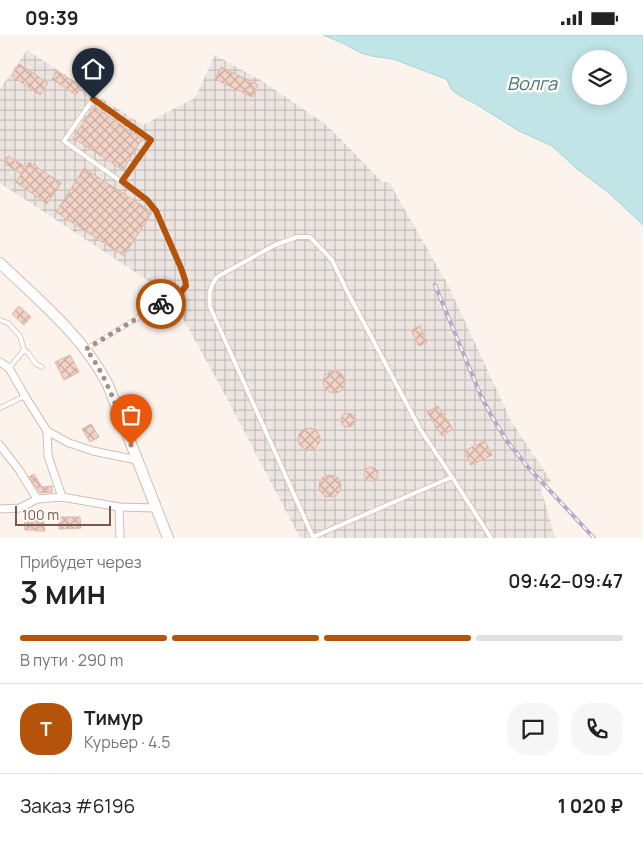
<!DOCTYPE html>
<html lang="ru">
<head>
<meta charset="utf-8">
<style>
	:root { --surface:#fff; --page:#f6f6f6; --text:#222; --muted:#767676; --line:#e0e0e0; --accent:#b45309 }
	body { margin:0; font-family:Manrope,sans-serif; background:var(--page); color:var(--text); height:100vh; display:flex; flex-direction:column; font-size:19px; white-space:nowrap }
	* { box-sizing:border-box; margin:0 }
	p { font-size:16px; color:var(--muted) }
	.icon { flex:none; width:28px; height:28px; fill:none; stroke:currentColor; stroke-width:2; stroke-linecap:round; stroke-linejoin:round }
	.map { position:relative; height:503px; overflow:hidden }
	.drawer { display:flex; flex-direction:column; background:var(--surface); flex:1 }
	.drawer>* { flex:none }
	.fabs { position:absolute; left:572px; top:15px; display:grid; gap:10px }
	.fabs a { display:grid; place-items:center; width:55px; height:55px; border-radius:50%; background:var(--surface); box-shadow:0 2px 12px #0003; font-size:25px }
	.scale { position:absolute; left:15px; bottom:12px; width:96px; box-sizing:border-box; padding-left:5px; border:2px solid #77594f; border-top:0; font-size:14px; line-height:18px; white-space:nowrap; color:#77594f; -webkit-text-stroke:4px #fef9f3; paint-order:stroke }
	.pin { position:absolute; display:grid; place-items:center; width:42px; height:42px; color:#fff; margin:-51px -21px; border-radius:50% 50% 50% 0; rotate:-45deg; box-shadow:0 0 5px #0007 }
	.pin .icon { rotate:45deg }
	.courier { position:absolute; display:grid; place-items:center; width:50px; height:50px; margin:-25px; border:4px solid #b45309; border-radius:50%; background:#fff; color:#222; box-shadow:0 1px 6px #0007 }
	.headline em { font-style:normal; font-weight:600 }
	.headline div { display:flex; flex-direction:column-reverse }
	.headline { display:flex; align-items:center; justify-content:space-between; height:85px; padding:0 20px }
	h1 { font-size:32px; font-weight:600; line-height:38px }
	.bar { display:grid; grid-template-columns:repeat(4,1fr); gap:8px 5px; align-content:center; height:60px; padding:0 20px }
	.bar i { height:6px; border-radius:4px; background:var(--line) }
	.bar .current { background:var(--accent) }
	.bar p { grid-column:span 4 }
	.line { display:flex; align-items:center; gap:12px; padding:0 20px; border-top:1px solid var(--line) }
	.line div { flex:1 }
	.round { display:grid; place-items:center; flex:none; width:52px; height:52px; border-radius:20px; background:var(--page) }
	.status { display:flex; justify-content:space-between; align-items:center; height:35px; padding:0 25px; background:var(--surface); direction:ltr }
	.status svg { height:14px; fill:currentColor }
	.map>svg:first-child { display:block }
</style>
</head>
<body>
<div class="status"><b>09:39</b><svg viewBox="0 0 49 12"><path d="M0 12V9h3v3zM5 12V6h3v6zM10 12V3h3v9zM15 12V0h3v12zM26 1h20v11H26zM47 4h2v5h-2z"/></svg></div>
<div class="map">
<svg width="643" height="503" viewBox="0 0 643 503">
	<defs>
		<pattern id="industrial-grid" width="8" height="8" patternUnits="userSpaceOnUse" patternTransform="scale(1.25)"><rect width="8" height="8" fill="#ece5e1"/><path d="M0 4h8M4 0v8" fill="none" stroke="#c4bdb9"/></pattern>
		<pattern id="building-cross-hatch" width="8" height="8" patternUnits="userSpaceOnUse" patternTransform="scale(1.25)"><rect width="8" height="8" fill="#f1d2c5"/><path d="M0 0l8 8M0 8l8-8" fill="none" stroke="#c8ada2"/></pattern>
	</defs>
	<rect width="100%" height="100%" fill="#fcf4ec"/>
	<polygon fill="url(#industrial-grid)" points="27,15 143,90 195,63 215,20 262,46 328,91 382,147 389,147 449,252 511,386 551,446 541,454 555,503 300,503 222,354 170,260 0,148 0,54"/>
	<path fill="#c1e4e6" stroke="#a7d5d7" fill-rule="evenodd" d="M323 0H643V190L609 158 577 134 552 111 519 96 474 68 460 61 452 55 450 52 448 47 446 44 393 24 371 21 361 18 342 8ZM581 24H619V61H581Z"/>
	<g fill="url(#building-cross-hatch)" stroke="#e3b7a6">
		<polygon points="19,29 48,48 40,60 12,41"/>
		<polygon points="221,32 258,50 252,62 215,44"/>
		<polygon points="57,36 81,52 76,60 52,44"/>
		<polygon points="94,71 142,104 123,135 73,103"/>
		<polygon points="8,121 26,132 29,127 61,148 47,169 16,147 21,139 4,128"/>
		<polygon points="84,133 152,177 124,221 56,177"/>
		<polygon points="19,271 31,282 24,290 12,279"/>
		<polygon points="420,291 427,307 419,311 411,295"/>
		<polygon points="70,320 79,337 64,345 55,327"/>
		<circle cx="334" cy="347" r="11"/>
		<polygon points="438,371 453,394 442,401 427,377"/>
		<circle cx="348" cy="385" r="7"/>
		<polygon points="91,389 99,402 90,407 82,394"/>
		<circle cx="309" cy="404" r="11"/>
		<polygon points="485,406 492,420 471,430 464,416"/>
		<circle cx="371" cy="439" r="7"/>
		<polygon points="34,439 42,452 52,451 52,457 40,458 29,442"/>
		<circle cx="330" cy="451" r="11"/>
		<polygon points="59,482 80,482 81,493 59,494"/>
		<polygon points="24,483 43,483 45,496 36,496 35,495 25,495"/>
	</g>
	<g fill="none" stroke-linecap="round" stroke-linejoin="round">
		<g stroke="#d1beb4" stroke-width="5.5">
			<g id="lane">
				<polyline points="0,285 8,288 20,301 24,315 28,318 36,329 42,332"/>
				<polyline points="86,314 181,257 186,251 185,245 181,233 156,176 147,165 64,106 93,64 151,105 123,146"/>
				<polyline points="9,333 24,315"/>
				<polyline points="0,373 25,361"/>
				<path d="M313 502 210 272C209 259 209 253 217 242L275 210 297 202H310L332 225 347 256 420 394 452 442"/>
				<polyline points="314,503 313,502 452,442 491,503"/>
			</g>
		</g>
		<g stroke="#d1beb4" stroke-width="9">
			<g id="street">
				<polyline points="0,327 9,333 25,361 47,396 69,408 93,416 137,425"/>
				<polyline points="47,396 48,421 62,462"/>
				<polyline points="0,410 19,435 37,464"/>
				<polyline points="119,472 120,503"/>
				<polyline points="0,474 20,473 37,464 62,462 119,472 156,473"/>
			</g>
		</g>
		<g stroke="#d4bdb1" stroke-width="12">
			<path id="secondary" d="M0 228C39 266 83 301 108 350L168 503"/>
		</g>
		<use href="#lane" stroke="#fff" stroke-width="4"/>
		<use href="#street" stroke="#fff" stroke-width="7"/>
		<use href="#secondary" stroke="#fff" stroke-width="10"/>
		<g stroke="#b6a9c7" stroke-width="4">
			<polyline id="rail" points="435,250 481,361 492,382 507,406 527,431 594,503"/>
		</g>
		<use href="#rail" stroke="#fef9f3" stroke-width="2" stroke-dasharray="5.5" stroke-linecap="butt"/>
	</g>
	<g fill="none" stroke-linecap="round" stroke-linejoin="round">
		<path stroke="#a68f86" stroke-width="5" stroke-dasharray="0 9" d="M131 410C118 377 108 343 86 314L161 269"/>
		<polyline stroke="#b45309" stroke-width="6" points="93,64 151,105 122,146 147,165 156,176 181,233 185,245 186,251 181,257 161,269"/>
	</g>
	<g text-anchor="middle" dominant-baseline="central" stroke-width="5" stroke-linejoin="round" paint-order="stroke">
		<g font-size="18" font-style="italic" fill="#42787b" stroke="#fef9f3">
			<text x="532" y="48">Волга</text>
		</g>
	</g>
</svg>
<div class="fabs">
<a><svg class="icon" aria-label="layers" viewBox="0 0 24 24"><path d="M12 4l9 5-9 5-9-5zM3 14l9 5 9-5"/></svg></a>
</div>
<div class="scale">100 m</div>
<div class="pin" style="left:131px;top:410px;background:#ea580c"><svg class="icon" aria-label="bag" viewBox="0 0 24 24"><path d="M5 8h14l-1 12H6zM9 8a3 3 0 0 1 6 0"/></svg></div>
<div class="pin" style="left:93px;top:64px;background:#1f2937"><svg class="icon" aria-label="home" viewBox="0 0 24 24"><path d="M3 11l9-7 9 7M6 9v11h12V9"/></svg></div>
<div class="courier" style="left:161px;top:269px"><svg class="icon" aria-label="bike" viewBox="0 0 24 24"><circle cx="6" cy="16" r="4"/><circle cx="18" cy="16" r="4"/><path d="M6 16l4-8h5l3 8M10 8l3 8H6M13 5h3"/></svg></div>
</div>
<section class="drawer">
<div class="headline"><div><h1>3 мин</h1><p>Прибудет через</p></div><em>09:42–09:47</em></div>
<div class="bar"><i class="current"></i><i class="current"></i><i class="current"></i><i></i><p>В пути · 290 m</p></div>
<div class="line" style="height:90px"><b class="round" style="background:var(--accent);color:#fff">Т</b><div><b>Тимур</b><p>Курьер · 4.5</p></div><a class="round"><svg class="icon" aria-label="chat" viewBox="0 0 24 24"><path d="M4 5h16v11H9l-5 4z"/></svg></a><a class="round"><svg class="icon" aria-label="phone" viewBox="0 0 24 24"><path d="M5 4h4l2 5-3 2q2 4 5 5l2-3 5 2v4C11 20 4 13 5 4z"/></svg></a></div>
<div class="line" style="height:65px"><div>Заказ #6196</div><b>1 020 ₽</b></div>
</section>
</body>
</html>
